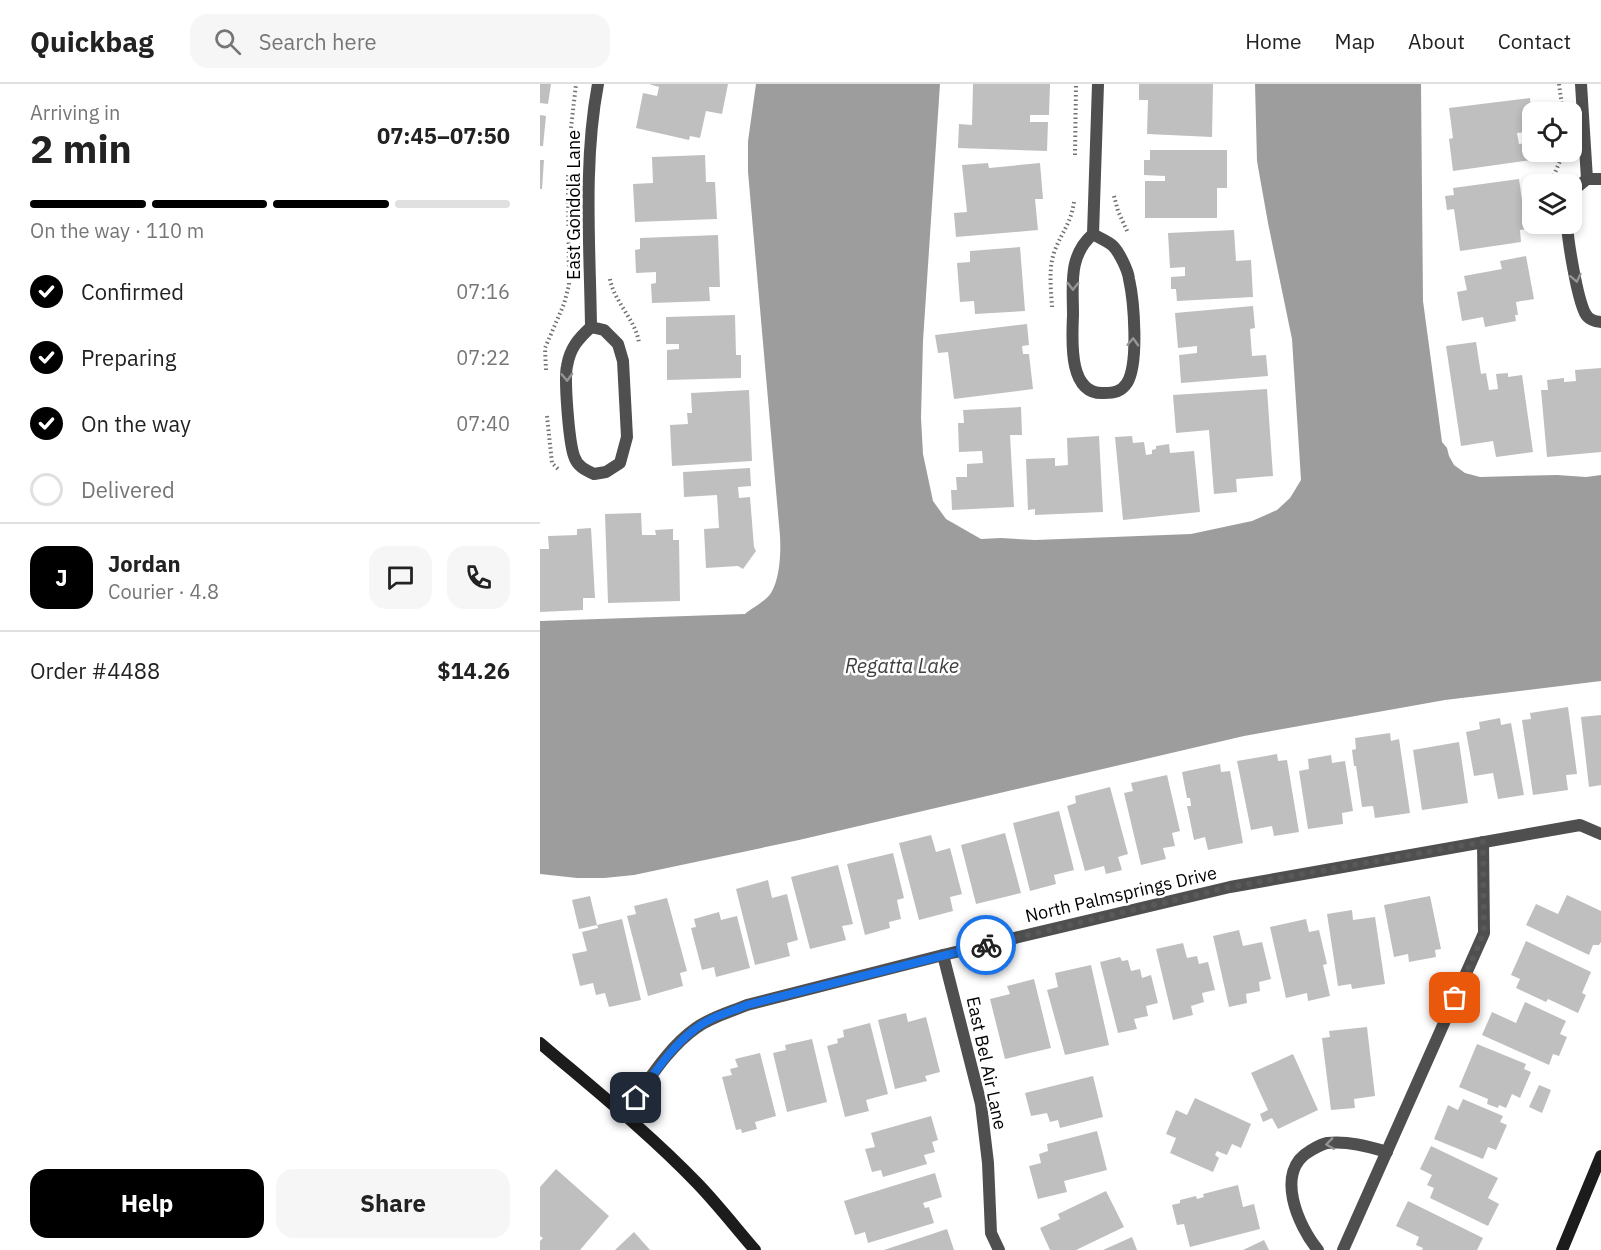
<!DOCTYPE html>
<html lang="en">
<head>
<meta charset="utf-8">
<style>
	:root { --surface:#fff; --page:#f6f6f6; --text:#222; --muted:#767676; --line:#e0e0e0; --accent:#000 }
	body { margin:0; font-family:"IBM Plex Sans",sans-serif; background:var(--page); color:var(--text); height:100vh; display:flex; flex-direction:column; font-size:22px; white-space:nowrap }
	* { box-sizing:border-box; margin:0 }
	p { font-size:20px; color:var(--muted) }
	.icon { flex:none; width:33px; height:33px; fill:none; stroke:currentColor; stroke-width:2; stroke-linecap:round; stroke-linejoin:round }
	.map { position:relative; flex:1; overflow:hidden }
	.side { display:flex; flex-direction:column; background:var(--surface); width:540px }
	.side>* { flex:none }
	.controls { position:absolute; left:982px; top:18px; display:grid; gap:12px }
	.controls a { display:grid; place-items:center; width:60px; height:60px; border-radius:12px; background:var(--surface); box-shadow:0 3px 9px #0003; font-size:30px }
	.pin { position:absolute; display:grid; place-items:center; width:51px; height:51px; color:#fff; margin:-26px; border-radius:12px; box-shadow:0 3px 9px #0006 }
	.courier { position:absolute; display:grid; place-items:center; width:60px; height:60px; margin:-30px; border:4px solid #1a73e8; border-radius:50%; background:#fff; color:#222; box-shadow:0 2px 8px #0007 }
	.overview em { font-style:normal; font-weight:800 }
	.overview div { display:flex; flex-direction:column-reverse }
	.overview { display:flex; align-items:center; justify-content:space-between; height:102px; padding:0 30px }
	h1 { font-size:39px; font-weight:800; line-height:45px }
	.bar { display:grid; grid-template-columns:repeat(4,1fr); gap:9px 6px; align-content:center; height:72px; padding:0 30px }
	.bar i { height:8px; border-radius:4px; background:var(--line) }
	.bar .active { background:var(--accent) }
	.bar p { grid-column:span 4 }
	.line { display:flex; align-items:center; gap:15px; padding:0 30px; border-top:2px solid var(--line) }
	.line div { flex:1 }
	.round { display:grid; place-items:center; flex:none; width:63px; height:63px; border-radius:18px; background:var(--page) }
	ol { padding:0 30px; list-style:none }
	li { display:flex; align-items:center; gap:18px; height:66px }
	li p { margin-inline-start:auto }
	li .icon { padding:6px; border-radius:50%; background:var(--accent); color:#fff; stroke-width:4 }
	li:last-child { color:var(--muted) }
	li i { width:33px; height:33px; border:3px solid var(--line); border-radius:50% }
	.action { display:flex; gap:12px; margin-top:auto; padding:12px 30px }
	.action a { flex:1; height:69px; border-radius:18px; background:var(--accent); color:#fff; font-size:24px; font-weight:800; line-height:69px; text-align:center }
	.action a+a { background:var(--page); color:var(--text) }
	header { display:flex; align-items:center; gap:36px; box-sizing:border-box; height:84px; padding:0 30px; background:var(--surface); border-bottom:2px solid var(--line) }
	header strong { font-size:28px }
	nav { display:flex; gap:33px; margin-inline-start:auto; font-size:21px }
	.search { width:420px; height:54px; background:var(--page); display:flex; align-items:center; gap:15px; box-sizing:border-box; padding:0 21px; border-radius:18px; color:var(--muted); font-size:22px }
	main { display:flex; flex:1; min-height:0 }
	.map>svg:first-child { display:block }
</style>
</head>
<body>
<header>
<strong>Quickbag</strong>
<div class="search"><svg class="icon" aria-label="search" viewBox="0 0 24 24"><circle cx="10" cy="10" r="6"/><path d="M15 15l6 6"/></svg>Search here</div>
<nav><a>Home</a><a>Map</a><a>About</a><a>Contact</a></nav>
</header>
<main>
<section class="side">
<div class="overview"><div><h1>2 min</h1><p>Arriving in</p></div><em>07:45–07:50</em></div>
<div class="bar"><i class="active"></i><i class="active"></i><i class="active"></i><i></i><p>On the way · 110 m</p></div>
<ol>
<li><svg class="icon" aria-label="check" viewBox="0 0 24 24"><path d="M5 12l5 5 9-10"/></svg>Confirmed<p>07:16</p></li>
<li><svg class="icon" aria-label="check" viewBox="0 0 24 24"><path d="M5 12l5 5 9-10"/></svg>Preparing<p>07:22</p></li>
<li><svg class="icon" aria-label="check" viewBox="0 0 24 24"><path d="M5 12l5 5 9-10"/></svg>On the way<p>07:40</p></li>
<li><i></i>Delivered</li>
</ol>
<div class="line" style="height:108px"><b class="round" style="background:var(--accent);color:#fff">J</b><div><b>Jordan</b><p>Courier · 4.8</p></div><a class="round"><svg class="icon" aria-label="chat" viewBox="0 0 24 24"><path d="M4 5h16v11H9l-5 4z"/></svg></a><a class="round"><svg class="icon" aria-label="phone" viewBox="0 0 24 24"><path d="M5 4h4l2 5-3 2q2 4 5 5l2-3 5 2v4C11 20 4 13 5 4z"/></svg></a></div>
<div class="line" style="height:78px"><div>Order #4488</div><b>$14.26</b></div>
<div class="action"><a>Help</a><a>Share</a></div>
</section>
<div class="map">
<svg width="1061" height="1166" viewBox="0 0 1061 1166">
	<rect width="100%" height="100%" fill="#fff"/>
	<path fill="#9d9d9d" d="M216 0H400L383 257 381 334 383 370 393 417 406 435 441 455 461 454 495 456 651 450 712 437 737 426 750 414 761 396 752 255 728 139 717 77 715 0H881L883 217 902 358 907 364 909 372 914 381 925 389 940 393 1017 391 1046 393 1061 391V597L905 616 704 652 259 756 94 791 64 794H37L0 790V537L205 530C212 524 226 517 231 509 240 494 241 469 240 452L208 88V57Z"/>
	<g fill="#bfbfbf">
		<polygon points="0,0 11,0 8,20 0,19"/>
		<polygon points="109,0 188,0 182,30 166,27 160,54 150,52 149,56 96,44 103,9 117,12 119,3"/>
		<polygon points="433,0 510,0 509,31 490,31 490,38 508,38 507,67 418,64 419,40 432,41"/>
		<polygon points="599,0 673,0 672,53 607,50 608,16 599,16"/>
		<polygon points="990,14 993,47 977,49 979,60 989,59 992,76 913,87 909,55 913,54 909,24"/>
		<polygon points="0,31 6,32 3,62 0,62"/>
		<polygon points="610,66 687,66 687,104 677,104 677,134 605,134 605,97 625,97 625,92 604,91 604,76 610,76"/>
		<polygon points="165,71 166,98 175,98 177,135 95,138 93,100 113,99 112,73"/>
		<polygon points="0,76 4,76 2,105 0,105"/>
		<polygon points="448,79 449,84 500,79 503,115 495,115 498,146 416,153 414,129 427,128 422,81"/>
		<polygon points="979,95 986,145 980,146 981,158 920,167 914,125 907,126 905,112 914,111 913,104"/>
		<polygon points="694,146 696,177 711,176 713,213 637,217 636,205 631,205 631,193 645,192 645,183 630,184 628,149"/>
		<polygon points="178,151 180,203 169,203 170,217 112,219 111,200 116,199 116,188 96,189 95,166 100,165 100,154"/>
		<polygon points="480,163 485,227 435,230 434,217 420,218 417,179 430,178 430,167"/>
		<polygon points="986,172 994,215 976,218 978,231 975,231 976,237 945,243 943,233 922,237 917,208 927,206 924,192 962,185 960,177"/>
		<polygon points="713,222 715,244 710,245 712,272 726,271 728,292 641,299 639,271 657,269 657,262 638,264 635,229"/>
		<polygon points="195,231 196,271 201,271 201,294 127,296 127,266 139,265 139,260 126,260 126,233"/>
		<polygon points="487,240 489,261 482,262 483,270 489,270 493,305 414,315 408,268 398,269 395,251"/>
		<polygon points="936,258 941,290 946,289 949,306 958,305 956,290 968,289 968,293 982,291 993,368 956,373 953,357 921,362 906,262"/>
		<polygon points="1061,284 1061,368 1007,373 1001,306 1008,306 1007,296 1024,294 1024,298 1036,297 1035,286"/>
		<polygon points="727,305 733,392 696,395 697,408 674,410 669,346 636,349 633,311"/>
		<polygon points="209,306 212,377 132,382 130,341 148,340 147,329 152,329 151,309"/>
		<polygon points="481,323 482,351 470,351 474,423 412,426 411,406 417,406 416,393 427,393 427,380 443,379 442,367 419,368 418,339 424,339 423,326"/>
		<polygon points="559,352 563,428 495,431 495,425 488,426 486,375 515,374 515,382 528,381 527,354"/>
		<polygon points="592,352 593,359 604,358 606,371 612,370 612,366 616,365 616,362 629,360 630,369 654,367 660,428 583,436 575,353"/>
		<polygon points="210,384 211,402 198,403 199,414 210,413 214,463 216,467 203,485 198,482 166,484 164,445 179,444 177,411 144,413 143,388"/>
		<polygon points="101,429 102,451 116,451 115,446 133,445 133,456 139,456 140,517 68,519 65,430"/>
		<polygon points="51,444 55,514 43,514 43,526 0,528 0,465 9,465 8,452 37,451 37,445"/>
		<polygon points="1028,623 1037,690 1026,691 1028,706 993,711 982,636 991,635 990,629"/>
		<polygon points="1061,631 1061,701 1049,703 1041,633"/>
		<polygon points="960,634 961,641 971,639 984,711 958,715 953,689 934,692 926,648 940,645 939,638"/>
		<polygon points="850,649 851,657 859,655 870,729 835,734 833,722 822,723 816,682 814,682 812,666 816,665 815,654"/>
		<polygon points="919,658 928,719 882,726 873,666"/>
		<polygon points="737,670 738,677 747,676 759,748 734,752 732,742 711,746 697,677"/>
		<polygon points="791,671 792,679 805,677 813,727 802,729 803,740 768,745 759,687 769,685 768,675"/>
		<polygon points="680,680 681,688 690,687 703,759 668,766 665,753 654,756 647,722 651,722 650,714 647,714 642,688"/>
		<polygon points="627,691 640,747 632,749 635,762 623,764 626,775 601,781 584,709 593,707 591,699"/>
		<polygon points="570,703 588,770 578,773 582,786 566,790 564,782 545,787 527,722 536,719 535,712"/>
		<polygon points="519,727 534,786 514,791 516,800 490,807 473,739"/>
		<polygon points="465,749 481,809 436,820 421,761"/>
		<polygon points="391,751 396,768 410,764 422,810 410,813 413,827 379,836 359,759"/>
		<polygon points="353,769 364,814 357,816 361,835 349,838 350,844 325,851 307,780"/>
		<polygon points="298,781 313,840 302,842 306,856 270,865 251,793"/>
		<polygon points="228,796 232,814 247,810 258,856 247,859 250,872 215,881 196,805"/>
		<polygon points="1027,811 1061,827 1061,858 1059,861 1053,861 1049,871 986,841 996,820 1018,830"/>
		<polygon points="50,812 57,841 39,845 32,816"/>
		<polygon points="890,812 901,865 895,866 896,873 869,878 868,870 854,873 844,821"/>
		<polygon points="127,814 147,887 140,889 143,902 108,912 87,832 96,830 94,822"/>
		<polygon points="812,826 813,836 835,833 845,900 812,905 811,900 798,902 787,830"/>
		<polygon points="179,828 181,836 197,832 210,884 176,893 174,883 162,886 151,844 156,843 154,835"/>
		<polygon points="82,835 101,916 69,923 65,909 56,911 53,899 40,902 32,870 47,867 42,848 58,844 57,841"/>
		<polygon points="766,835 769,848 779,846 787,880 783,881 790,912 768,917 767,909 746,914 730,843"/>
		<polygon points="699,846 703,862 722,858 731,895 719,898 720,907 706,910 707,919 689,923 673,852"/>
		<polygon points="986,857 1051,888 1042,909 1046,911 1038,929 1008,915 1006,918 976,904 980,895 971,891"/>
		<polygon points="643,859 647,874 657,872 659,880 668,878 675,906 662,909 664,918 651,922 653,931 633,936 616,865"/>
		<polygon points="580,873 582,877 588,876 591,887 600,885 602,894 611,891 618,919 606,922 608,932 594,935 597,945 578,949 560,878"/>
		<polygon points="551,881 569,961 525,971 507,906 518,903 515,889"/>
		<polygon points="494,895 511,964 465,975 450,915 470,910 467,902"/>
		<polygon points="985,918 1026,937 1020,950 1027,953 1019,972 1013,970 1009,981 942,951 952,928 976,939"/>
		<polygon points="366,929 368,938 386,933 400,988 385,992 387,997 355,1005 338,936"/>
		<polygon points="330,939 348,1010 326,1016 329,1027 305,1033 287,962 298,959 297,955 304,953 303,946"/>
		<polygon points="827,943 835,1012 814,1015 815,1024 791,1026 782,954 790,953 789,947"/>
		<polygon points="272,955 287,1018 247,1028 233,969 246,966 245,961"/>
		<polygon points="937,960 986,980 984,985 991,988 980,1014 972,1010 966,1024 959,1021 958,1024 947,1020 948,1015 919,1003"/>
		<polygon points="220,969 236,1032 215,1038 217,1045 202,1049 201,1045 196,1046 182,993 192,991 190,985 198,983 195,975"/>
		<polygon points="753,970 778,1026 738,1045 732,1034 723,1038 720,1030 728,1026 711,989"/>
		<polygon points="553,992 563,1033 520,1044 518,1036 510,1038 507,1029 491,1032 485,1009"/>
		<polygon points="999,1001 1011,1006 1002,1029 989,1023"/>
		<polygon points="655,1014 711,1040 701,1064 692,1060 687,1071 677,1067 675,1071 679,1074 673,1088 630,1069 636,1054 626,1050 636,1026 647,1031"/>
		<polygon points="923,1015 963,1032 960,1038 967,1041 956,1066 948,1063 943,1075 894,1055 908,1021 918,1026"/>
		<polygon points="391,1032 398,1056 392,1058 395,1068 384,1071 387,1080 343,1093 341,1086 332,1088 325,1065 335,1063 331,1049"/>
		<polygon points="557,1047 567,1086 524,1097 527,1108 498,1115 489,1082 501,1079 499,1070 508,1067 507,1060"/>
		<polygon points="891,1062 958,1094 948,1114 959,1120 948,1142 890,1114 894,1104 887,1101 892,1091 880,1085"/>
		<polygon points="16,1085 69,1132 40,1166 0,1166 0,1157 3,1154 0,1152 0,1103"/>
		<polygon points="395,1089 402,1113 383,1119 385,1124 389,1123 394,1139 328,1159 325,1148 315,1151 304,1117"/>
		<polygon points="698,1101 703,1123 714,1120 720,1145 650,1163 644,1140 637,1141 632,1121 640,1119 640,1116 656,1112 657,1115 664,1113 663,1110"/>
		<polygon points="566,1107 584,1143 536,1166 510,1166 500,1144 520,1135 518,1130"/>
		<polygon points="868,1117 943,1154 937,1166 882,1166 883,1164 876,1161 879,1153 856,1142"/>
		<polygon points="407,1145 414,1166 344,1166"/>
		<polygon points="94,1148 110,1166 75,1166"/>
		<polygon points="592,1153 597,1166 563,1166"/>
		<polygon points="724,1156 729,1166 703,1166"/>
	</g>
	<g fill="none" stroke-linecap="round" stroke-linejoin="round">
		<g stroke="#717171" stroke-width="4" stroke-dasharray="1.5 3" stroke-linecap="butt">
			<polyline points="1019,0 1022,22"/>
			<polyline points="31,44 36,0"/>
			<polyline points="535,71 536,0"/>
			<polyline points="1010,100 1024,68"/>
			<polyline points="574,112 578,127 588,149"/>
			<path d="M70 195C74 218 96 236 99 259"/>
			<path d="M512 223C511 204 508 184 515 166 522 148 531 139 534 118"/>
			<polyline points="6,286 5,264 24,220 29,201 28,91"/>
			<polyline points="7,332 12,379 18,385"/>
		</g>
		<g stroke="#4f4f4f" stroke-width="12">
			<polyline points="1041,0 1047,95"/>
			<polyline points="1032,112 1035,105 1047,95 1061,95"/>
			<path d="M1027 140C1028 158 1037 213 1045 229 1048 235 1055 238 1061 238"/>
			<path d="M553 150C559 154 568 157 573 162 579 168 588 186 589 195 594 217 599 280 587 299 581 308 574 309 564 309 528 311 532 256 533 231 533 200 528 172 553 150L558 0"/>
			<path d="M51 243 64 246 78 260 83 277 87 353 80 379 66 388 54 390C45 386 37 382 34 372 29 358 24 296 27 282 30 264 38 255 51 243 50 163 43 79 58 0"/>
			<polyline points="403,871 441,1020 448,1079 451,1149 459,1166"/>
			<path d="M84 1030C106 1001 126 965 156 944 171 933 190 928 207 921L403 871 690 803 1040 741 1061 750"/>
			<path d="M778 1166C758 1142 734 1087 770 1067 775 1064 781 1060 787 1059 808 1057 827 1062 847 1068"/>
			<polyline points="803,1166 944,849 943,758"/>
		</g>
		<g stroke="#1c1c1c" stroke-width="12">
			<path d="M0 959C54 1005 109 1049 158 1100 178 1121 196 1144 215 1166"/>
			<polyline points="1022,1166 1061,1072"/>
		</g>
	</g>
	<defs><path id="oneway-chevron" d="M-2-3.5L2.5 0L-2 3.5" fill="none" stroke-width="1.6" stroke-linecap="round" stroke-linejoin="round" transform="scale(1.5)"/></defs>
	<g stroke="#959595">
		<use href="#oneway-chevron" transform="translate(1036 194) rotate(78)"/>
		<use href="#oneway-chevron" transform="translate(533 202) rotate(91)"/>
		<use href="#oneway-chevron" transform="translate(593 258) rotate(-88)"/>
		<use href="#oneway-chevron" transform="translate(27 293) rotate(88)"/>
		<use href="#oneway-chevron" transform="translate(790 1060) rotate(172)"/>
	</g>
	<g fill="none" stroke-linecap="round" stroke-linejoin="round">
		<polyline stroke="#595959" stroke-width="6" stroke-dasharray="0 10.8" points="446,861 690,803 943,758 944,849 915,914"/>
		<path stroke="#1a73e8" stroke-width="8" d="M96 1014C114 990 131 963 155 945 170 933 190 928 207 921L446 861"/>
	</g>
	<g text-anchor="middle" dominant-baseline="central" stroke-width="5" stroke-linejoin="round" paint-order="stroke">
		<g font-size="18" fill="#000" stroke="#fff">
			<text transform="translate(33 121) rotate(-90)">East Gondola Lane</text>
			<text transform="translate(581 810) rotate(-13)">North Palmsprings Drive</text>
			<text transform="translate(447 979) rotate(78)">East Bel Air Lane</text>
		</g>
		<g font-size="20" font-style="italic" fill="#3e3e3e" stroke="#fff">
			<text x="362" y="581">Regatta Lake</text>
		</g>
	</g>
</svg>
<div class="controls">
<a><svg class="icon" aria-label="locate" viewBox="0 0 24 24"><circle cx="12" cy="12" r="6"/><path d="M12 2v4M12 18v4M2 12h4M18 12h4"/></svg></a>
<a><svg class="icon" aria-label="layers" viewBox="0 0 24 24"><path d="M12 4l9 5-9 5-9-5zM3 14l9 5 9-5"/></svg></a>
</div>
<div class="pin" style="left:915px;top:914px;background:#ea580c"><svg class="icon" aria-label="bag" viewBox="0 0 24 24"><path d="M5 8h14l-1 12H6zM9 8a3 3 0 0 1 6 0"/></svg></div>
<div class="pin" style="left:96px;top:1014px;background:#1f2937"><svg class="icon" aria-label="home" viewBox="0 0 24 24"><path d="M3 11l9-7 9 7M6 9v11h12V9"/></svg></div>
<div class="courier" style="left:446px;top:861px"><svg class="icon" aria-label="bike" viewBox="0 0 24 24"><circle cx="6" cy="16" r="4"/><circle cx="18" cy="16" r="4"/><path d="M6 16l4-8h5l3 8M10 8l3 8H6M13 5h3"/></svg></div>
</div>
</main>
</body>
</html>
